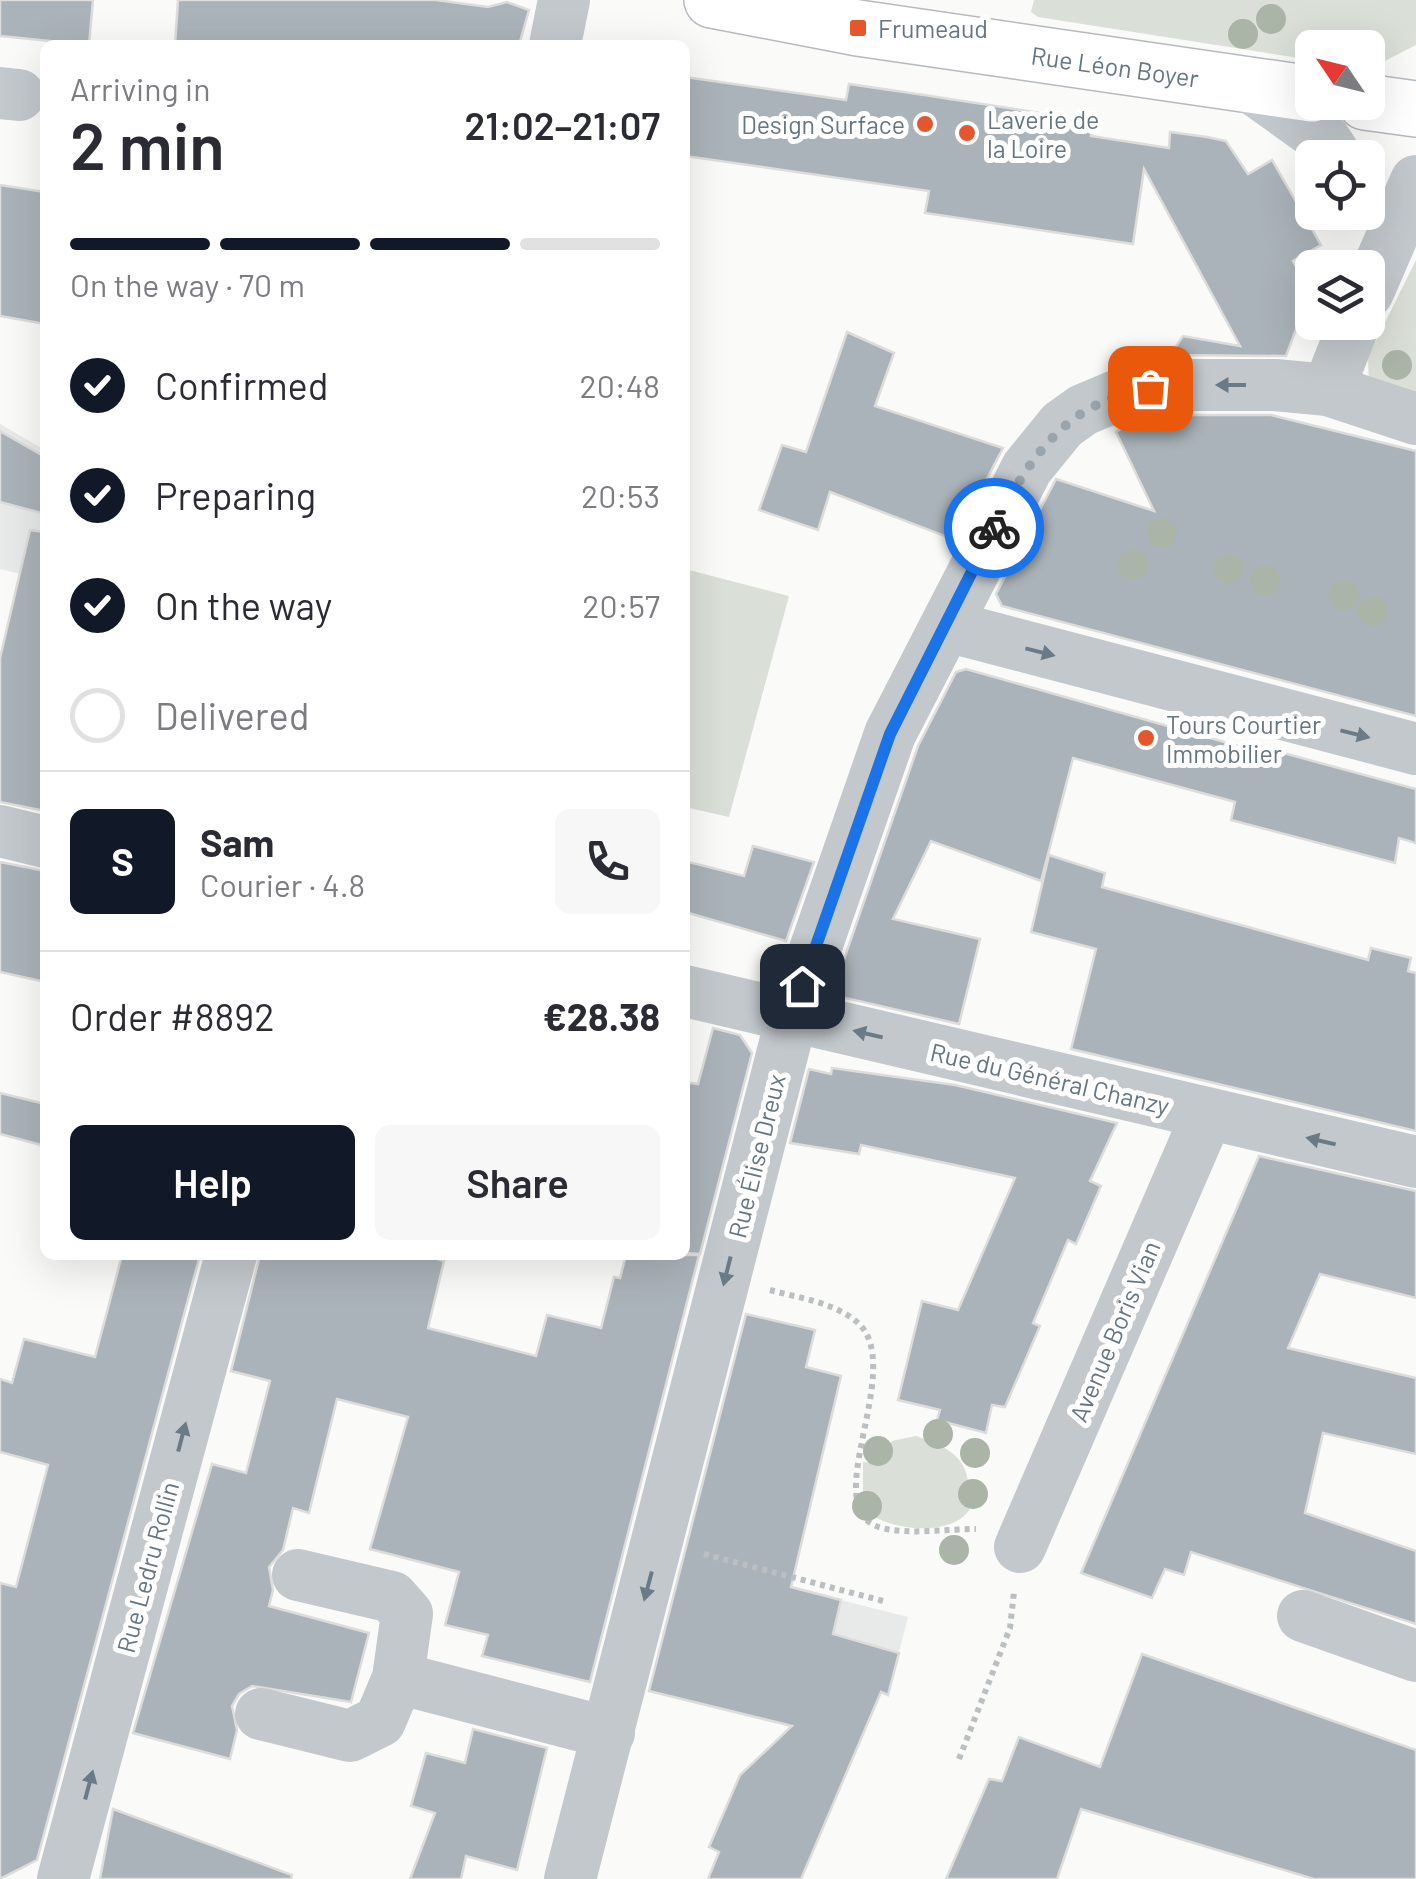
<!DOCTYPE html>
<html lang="en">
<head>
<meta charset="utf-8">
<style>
	:root { --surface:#fff; --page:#f7f7f7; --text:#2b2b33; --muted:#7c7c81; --line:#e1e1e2; --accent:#111827 }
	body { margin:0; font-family:Barlow,sans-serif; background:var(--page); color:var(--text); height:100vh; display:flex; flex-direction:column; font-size:38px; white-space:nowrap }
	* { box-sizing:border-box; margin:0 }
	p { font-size:32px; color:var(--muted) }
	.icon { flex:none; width:55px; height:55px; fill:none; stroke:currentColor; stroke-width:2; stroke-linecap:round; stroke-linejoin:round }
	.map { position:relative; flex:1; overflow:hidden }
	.panel { position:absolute; left:40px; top:40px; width:650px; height:1220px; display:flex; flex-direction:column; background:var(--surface); border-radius:15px; box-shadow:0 10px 40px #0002 }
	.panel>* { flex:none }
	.needle { width:65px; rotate:305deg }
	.tools { position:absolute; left:1295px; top:30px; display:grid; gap:20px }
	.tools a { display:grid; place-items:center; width:90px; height:90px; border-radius:15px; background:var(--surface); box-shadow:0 10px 40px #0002; font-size:50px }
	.pin { position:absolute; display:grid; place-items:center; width:85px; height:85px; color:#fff; margin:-42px; border-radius:20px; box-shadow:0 5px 15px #0006 }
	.courier { position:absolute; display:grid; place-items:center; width:100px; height:100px; margin:-50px; border:8px solid #1a73e8; border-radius:50%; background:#fff; color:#222; box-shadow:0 2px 12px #0007 }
	.summary em { font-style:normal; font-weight:600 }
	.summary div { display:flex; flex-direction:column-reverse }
	.summary { display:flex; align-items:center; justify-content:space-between; height:170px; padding:0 30px }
	h1 { font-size:65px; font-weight:600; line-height:75px }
	.bar { display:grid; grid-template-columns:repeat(4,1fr); gap:15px 10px; align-content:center; height:120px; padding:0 30px }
	.bar i { height:12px; border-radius:8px; background:var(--line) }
	.bar .current { background:var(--accent) }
	.bar p { grid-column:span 4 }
	.line { display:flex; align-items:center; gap:25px; padding:0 30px; border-top:2px solid var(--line) }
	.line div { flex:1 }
	.round { display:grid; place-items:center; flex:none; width:105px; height:105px; border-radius:15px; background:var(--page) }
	ol { padding:0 30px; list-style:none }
	li { display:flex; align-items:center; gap:30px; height:110px }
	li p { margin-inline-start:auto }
	li .icon { padding:10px; border-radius:50%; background:var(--accent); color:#fff; stroke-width:4 }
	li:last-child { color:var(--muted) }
	li i { width:55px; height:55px; border:5px solid var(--line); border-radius:50% }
	.cta { display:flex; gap:20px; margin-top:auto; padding:20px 30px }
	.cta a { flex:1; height:115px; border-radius:15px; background:var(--accent); color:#fff; font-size:40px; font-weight:600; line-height:115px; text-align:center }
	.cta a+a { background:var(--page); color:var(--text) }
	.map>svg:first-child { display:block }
</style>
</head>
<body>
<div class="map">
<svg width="1416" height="1879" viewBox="0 0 1416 1879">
	<rect width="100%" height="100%" fill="#fafaf8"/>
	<g fill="#e8e9e9">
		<polygon points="0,424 45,450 45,580 0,569"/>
		<polygon points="841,1600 908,1617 888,1695 822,1675"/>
	</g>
	<g fill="#dadfd7">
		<polygon points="1034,0 1416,0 1416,45 1369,69 1368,48 1312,48 1312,60 1038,17 1031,12"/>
		<polygon points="1416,260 1416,404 1369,388 1368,357"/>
		<polygon points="685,569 789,596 729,817 685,807"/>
		<path d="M916 1436C947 1447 969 1456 969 1493 969 1502 974 1506 966 1514 945 1537 883 1530 863 1508V1462L876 1463 892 1441Z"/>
	</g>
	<g fill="#aab3b9" stroke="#dcdcda" stroke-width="2.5">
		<polygon points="0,0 93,0 89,45 0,36"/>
		<polygon points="178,0 436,0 488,7 507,2 529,10 519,45 175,45"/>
		<polygon points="685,77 846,100 849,84 924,95 1093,121 1091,136 1169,148 1170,132 1207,137 1226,141 1248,174 1272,160 1321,245 1293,261 1311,290 1286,356 1170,355 1183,336 1240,346 1144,169 1133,244 925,213 929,191 685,156"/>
		<polygon points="0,185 45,192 45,324 0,316"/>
		<polygon points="847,332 894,353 875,406 1003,448 955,540 830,492 818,530 759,510 782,445 806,452"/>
		<polygon points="1173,415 1271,415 1416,451 1416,716 1002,606 996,594 1056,479 1154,511 1116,432 1136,420"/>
		<polygon points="0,431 45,457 45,514 0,502"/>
		<polygon points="30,530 45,532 45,811 0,802 0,658"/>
		<polygon points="966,669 1274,756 1276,751 1416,789 1416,843 1399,838 1395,863 1231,820 1235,802 1073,758 1041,881 931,841 893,919 980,939 959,1024 841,997 834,988 918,746 956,672"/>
		<polygon points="753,846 814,862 786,941 685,912 685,861 744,876"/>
		<polygon points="1049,855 1105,873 1102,887 1368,960 1371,948 1411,958 1408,971 1416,973 1416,1131 1071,1049 1096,949 1031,932"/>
		<polygon points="0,862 45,871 45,982 0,972"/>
		<polygon points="713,1028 740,1035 752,1053 700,1254 685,1253 685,1082 698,1084"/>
		<polygon points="832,1068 955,1085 1117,1123 1090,1181 1101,1186 1076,1244 1068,1240 1033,1323 1040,1326 1005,1407 992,1405 986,1433 937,1420 940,1410 898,1400 922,1301 958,1310 1015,1178 861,1145 859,1154 790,1143 809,1069 831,1074"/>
		<polygon points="0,1093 45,1104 45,1146 0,1134"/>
		<polygon points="1259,1156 1416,1191 1416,1298 1320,1274 1288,1348 1416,1378 1416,1454 1323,1433 1305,1513 1416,1551 1416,1624 1191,1552 1184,1575 1165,1569 1152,1598 1081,1573"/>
		<polygon points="122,1255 200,1255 37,1860 0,1879 0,1583 16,1587 48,1465 0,1452 0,1379 12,1383 24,1339 95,1357"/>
		<polygon points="260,1255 425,1255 444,1261 428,1328 536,1356 547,1315 601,1328 614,1277 620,1278 626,1255 699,1255 590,1682 482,1656 488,1635 445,1625 459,1572 370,1549 408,1417 337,1399 309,1513 293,1508 283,1550 269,1567 273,1590 269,1606 369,1633 351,1702 252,1686 239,1694 232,1706 237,1730 230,1759 133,1733 212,1464 246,1473 270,1381 231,1371"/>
		<polygon points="746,1314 815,1330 806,1367 841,1376 791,1587 841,1600 833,1634 899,1653 888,1695 881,1692 801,1879 708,1879 719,1852 709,1847 740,1775 792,1726 649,1691"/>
		<polygon points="1142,1654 1416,1750 1416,1879 1314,1879 1081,1809 1057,1879 946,1879 989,1779 1002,1781 1019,1737 1100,1767"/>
		<polygon points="473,1729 547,1748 517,1870 466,1856 461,1879 410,1879 435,1813 411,1806 426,1753 465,1763"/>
		<polygon points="113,1809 292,1875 291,1879 100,1879"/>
	</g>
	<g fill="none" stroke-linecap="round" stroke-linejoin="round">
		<g stroke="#b5babe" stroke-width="58">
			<g id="major">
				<polyline points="712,0 858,28 1312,94"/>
				<polyline points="1365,102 1416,109"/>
			</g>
		</g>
		<g stroke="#bbbfc2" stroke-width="6" stroke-dasharray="5 5" stroke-linecap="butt">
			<path d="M770 1290C799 1298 833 1302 857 1322 909 1367 813 1511 882 1528 910 1535 947 1529 976 1529"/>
			<polyline points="704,1554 883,1601"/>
			<polyline points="959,1759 1010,1628 1014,1592"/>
		</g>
		<g stroke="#c3c8cc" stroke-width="52">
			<polyline points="555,45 564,0"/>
			<polyline points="1248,85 1325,140 1337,158"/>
			<polyline points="0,93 19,95"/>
			<polyline points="1368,292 1416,181"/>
			<polyline points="1328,390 1355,322"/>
			<polyline points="947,626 1416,749"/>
			<polyline points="0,831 45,842"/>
			<polyline points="685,991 1416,1162"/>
			<polyline points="1020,1547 1207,1115"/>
			<polyline points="1303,1616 1416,1656"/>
			<polyline points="398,1678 609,1733"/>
			<polyline points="261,1714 350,1736 380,1721 398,1678 407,1614 392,1597 298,1575"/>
			<polyline points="63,1879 231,1255"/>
			<polyline points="570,1879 792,1016 890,734 1027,468 1062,425 1083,410 1128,391 1171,385 1275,385 1328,390 1416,419"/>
		</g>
		<use href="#major" stroke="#fff" stroke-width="55"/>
	</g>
	<g fill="#aab4a7">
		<circle cx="1271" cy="19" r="15"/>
		<circle cx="1243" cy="34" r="15"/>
		<circle cx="1397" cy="365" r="15"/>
		<circle cx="1162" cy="533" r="15"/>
		<circle cx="1133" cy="565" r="15"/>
		<circle cx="1229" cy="569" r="15"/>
		<circle cx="1265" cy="581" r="15"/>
		<circle cx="1344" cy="595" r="15"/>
		<circle cx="1373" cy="611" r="15"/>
		<circle cx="938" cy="1434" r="15"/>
		<circle cx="878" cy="1451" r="15"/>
		<circle cx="975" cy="1453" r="15"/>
		<circle cx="973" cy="1494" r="15"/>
		<circle cx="867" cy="1506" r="15"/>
		<circle cx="954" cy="1550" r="15"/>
	</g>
	<defs><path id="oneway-solid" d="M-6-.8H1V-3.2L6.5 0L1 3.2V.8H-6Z" transform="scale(2.5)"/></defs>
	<g fill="#6a7a87">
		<use href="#oneway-solid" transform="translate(1231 385) rotate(-180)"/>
		<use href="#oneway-solid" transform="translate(1040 652) rotate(14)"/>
		<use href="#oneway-solid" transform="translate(1355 734) rotate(14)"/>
		<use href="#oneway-solid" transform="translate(868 1034) rotate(-167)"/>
		<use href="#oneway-solid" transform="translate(1321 1141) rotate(-167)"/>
		<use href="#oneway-solid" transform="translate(727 1271) rotate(104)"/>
		<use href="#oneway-solid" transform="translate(182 1437) rotate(-75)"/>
		<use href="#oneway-solid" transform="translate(648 1586) rotate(105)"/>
		<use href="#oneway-solid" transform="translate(89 1785) rotate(-75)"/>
	</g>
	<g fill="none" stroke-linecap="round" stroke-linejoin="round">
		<path stroke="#99a4ac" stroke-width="10" stroke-dasharray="0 18" d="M994 528C1029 457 1067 401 1150 388"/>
		<polyline stroke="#1a73e8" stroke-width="12" points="802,986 890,734 994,528"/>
	</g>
	<g fill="#e4572e" stroke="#fff" stroke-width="4">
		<rect x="848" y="18" width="20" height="20" rx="5"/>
		<circle cx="925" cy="124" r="10"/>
		<circle cx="967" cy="133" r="10"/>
		<circle cx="1146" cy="738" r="10"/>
	</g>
	<g text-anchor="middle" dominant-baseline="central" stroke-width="10" stroke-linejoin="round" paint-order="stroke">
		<g font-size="25" fill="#657683" stroke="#fff" text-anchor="start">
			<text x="878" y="28">Frumeaud</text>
			<text x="987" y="119">Laverie de<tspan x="987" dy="29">la Loire</tspan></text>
			<text x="905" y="124" text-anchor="end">Design Surface</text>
			<text x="1166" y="724">Tours Courtier<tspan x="1166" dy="29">Immobilier</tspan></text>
		</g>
		<g font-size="25" fill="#657683" stroke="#fff">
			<text transform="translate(1115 66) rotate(8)">Rue Léon Boyer</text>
			<text transform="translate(1050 1078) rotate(13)">Rue du Général Chanzy</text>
			<text transform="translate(756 1156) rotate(-76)">Rue Élise Dreux</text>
			<text transform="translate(1114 1331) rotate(-67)">Avenue Boris Vian</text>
			<text transform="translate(147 1567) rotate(-75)">Rue Ledru Rollin</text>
		</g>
	</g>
</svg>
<div class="tools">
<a><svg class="needle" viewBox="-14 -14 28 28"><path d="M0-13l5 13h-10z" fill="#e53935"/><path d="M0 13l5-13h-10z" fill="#7c7c81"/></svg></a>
<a><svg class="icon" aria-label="locate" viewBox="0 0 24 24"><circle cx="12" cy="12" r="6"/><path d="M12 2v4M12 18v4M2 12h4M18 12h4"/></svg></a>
<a><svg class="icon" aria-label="layers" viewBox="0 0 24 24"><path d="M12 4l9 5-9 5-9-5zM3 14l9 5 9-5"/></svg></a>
</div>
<div class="pin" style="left:1150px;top:388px;background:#ea580c"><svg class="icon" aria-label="bag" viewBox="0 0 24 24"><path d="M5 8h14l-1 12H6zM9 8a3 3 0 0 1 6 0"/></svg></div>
<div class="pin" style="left:802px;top:986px;background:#1f2937"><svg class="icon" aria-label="home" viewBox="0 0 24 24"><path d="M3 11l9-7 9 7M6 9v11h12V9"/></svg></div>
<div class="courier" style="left:994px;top:528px"><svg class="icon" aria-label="bike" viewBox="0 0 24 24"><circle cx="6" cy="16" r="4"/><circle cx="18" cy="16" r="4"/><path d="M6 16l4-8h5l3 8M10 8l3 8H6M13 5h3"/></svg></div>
<section class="panel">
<div class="summary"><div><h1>2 min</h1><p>Arriving in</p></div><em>21:02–21:07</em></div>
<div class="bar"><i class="current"></i><i class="current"></i><i class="current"></i><i></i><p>On the way · 70 m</p></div>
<ol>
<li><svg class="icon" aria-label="check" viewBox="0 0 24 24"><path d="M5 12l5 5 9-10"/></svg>Confirmed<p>20:48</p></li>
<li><svg class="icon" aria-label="check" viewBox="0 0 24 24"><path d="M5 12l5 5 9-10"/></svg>Preparing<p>20:53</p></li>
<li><svg class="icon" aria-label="check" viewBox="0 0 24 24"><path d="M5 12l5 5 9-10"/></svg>On the way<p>20:57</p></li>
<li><i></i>Delivered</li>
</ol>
<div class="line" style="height:180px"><b class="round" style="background:var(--accent);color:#fff">S</b><div><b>Sam</b><p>Courier · 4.8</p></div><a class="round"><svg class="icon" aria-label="phone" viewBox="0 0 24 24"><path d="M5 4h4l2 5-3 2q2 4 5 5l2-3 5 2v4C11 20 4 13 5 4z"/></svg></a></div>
<div class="line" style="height:130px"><div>Order #8892</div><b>€28.38</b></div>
<div class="cta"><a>Help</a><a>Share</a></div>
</section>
</div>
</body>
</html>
